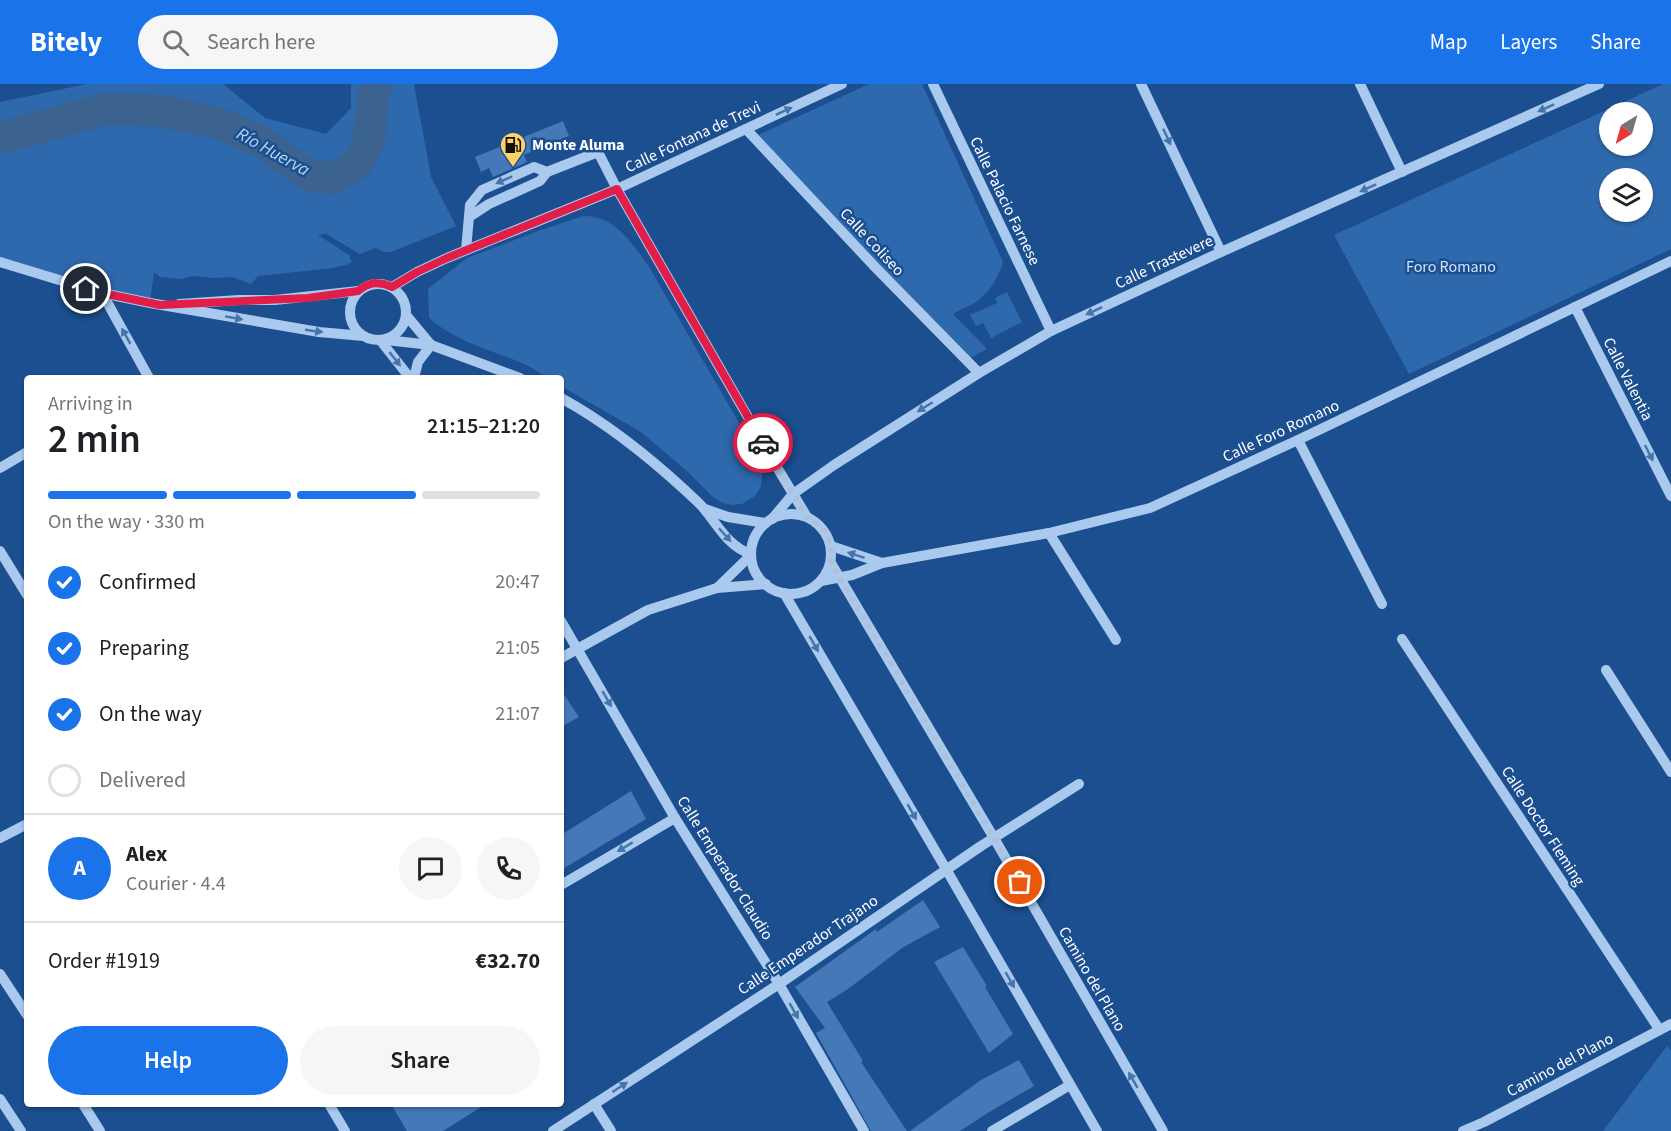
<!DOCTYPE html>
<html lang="en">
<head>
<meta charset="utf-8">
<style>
	:root { --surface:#fff; --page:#f6f6f6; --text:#202124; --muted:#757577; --line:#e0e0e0; --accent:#1a73e8 }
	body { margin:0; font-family:"Source Sans 3",sans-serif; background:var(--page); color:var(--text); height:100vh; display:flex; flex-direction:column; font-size:22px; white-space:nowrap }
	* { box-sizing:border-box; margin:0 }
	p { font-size:20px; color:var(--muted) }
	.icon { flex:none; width:33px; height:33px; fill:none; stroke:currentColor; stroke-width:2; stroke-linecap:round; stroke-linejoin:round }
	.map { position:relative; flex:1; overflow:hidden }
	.details { position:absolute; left:24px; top:291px; width:540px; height:732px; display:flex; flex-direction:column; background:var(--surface); border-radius:6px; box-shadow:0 2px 4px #0004 }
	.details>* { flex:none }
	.needle { width:39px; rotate:217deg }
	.fabs { position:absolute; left:1599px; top:18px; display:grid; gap:12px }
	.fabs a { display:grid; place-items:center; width:54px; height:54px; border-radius:50%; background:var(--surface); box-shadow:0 2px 4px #0004; font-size:30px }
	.pin { position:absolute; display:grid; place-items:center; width:51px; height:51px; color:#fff; margin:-26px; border:3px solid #fff; border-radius:50%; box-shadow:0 2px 6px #0007 }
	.courier { position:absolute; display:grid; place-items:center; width:60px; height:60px; margin:-30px; border:4px solid #e11d48; border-radius:50%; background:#fff; color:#222; box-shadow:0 2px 8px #0007 }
	.overview em { font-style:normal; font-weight:600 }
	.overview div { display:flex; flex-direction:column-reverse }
	.overview { display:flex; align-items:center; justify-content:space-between; height:102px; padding:0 24px }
	h1 { font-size:39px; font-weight:600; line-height:45px }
	.bar { display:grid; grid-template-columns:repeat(4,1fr); gap:9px 6px; align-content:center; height:72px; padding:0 24px }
	.bar i { height:8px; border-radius:4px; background:var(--line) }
	.bar .current { background:var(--accent) }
	.bar p { grid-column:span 4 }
	.line { display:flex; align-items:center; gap:15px; padding:0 24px; border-top:2px solid var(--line) }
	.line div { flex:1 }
	.round { display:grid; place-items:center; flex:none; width:63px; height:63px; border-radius:32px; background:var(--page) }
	ol { padding:0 24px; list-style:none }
	li { display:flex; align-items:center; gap:18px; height:66px }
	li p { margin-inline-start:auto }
	li .icon { padding:6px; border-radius:50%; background:var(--accent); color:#fff; stroke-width:4 }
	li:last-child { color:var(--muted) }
	li i { width:33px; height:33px; border:3px solid var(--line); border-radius:50% }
	.button { display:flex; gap:12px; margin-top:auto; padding:12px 24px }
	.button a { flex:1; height:69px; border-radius:36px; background:var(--accent); color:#fff; font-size:24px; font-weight:600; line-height:69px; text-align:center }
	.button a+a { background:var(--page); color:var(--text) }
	header { display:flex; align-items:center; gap:36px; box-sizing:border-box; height:84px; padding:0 30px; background:var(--accent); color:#fff }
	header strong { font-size:28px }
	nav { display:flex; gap:33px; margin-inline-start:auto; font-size:21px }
	.search { width:420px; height:54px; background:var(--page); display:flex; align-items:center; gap:15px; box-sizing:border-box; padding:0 21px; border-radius:33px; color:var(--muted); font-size:22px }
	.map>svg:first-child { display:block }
</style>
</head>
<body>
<header>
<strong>Bitely</strong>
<div class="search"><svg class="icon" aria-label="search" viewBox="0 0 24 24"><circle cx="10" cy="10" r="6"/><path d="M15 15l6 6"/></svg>Search here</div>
<nav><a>Map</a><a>Layers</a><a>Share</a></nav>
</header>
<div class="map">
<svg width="1671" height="1047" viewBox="0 0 1671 1047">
	<rect width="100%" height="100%" fill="#1b4f8f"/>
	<g fill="#2e69ad" fill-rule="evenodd">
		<polygon points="87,0 223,0 265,34 326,50 351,24 351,0 414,0 431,93 456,142 391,168 384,168 376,164 360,170 326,150 318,151 349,171 352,178 346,181 333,184 258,192 251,200 232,193 213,194 193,192 180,195 160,193 154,188 150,219 0,178 0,18"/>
		<path d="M869 0H922L1003 178C998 195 987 213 971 221 965 224 959 226 953 230L987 265 968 275 756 52Z"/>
		<path d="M1663 0H1671V165L1409 290 1334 151ZM1610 28H1642V62H1610ZM1610 94H1642V128H1610Z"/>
		<path d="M583 132C614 131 631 158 648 181L739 339 757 364 763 385 761 402 755 412 742 420 732 421 723 419 714 414 689 389 641 348 561 302V294C541 294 539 286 522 279 490 266 455 257 429 234L428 205 467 174 541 146Z"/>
		<polygon points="1007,208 1022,238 991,254 983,239 976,242 970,231 997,219 995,214"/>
		<polygon points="1667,962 1671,967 1671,1047 1603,1047"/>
	</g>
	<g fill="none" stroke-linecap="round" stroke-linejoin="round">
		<polyline stroke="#3c6290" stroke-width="32" points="0,54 106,25 161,27 215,38 262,58 310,92 334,94 358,79 369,55 373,12 377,0"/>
	</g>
	<g fill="#4478b7">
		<polygon points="563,37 569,52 524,71 527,78 493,93 489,84 481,88 475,73"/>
		<polygon points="561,606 579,633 561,643"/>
		<polygon points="631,707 646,735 561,786 561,751"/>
		<polygon points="923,816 940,843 902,864 848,905 827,918 863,977 861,978 907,1047 871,1047 816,949 825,944 795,903 876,845 877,848"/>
		<polygon points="963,863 987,902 985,903 1013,950 989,969 934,878"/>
		<polygon points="1019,976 1034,1002 986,1030 960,1047 910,1047 981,996"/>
		<polygon points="391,1020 486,1020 443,1047 407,1047"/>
	</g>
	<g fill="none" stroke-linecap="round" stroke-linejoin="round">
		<g stroke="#a9c9ee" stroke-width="10">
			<polyline points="933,0 1051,247"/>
			<polyline points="1141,0 1221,168"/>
			<polyline points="1360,0 1402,88"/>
			<polyline points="746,45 875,183 979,289"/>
			<polyline points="469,133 489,120 540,97 547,88"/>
			<polyline points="466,166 470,121 482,106 534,83 547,88 598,68 617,105 772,375 807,433"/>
			<polyline points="0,178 102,209 150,219 319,248 363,252"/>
			<circle cx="378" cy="228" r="28"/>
			<polyline points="392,203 417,188 447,174 617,105 842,0"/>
			<polyline points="102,209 149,294"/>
			<polyline points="179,220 239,216 275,216 358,207"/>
			<polyline points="1575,223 1671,412"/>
			<polyline points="406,231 431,261"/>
			<polyline points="380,256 410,294"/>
			<polyline points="386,256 431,261 520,294"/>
			<polyline points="414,294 418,278 431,261"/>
			<path d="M561 314C607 339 648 372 686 407 692 413 700 419 705 426 719 443 729 463 751 470"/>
			<polyline points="1298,356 1382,520"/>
			<polyline points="0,384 27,368"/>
			<polyline points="705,425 728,433 765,439"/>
			<circle cx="791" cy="470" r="40"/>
			<polyline points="772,435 793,410 834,381 979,289 1051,247 1221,168 1599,0"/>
			<polyline points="1049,449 1116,556"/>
			<polyline points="831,462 882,479"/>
			<polyline points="0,467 27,511"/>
			<polyline points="831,479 994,754 1163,1047"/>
			<polyline points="821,497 852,491 882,479 1049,449 1150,424 1298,356 1671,177"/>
			<polyline points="717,504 751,471"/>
			<polyline points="784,509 946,785 1097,1047"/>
			<polyline points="561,537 675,734 779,900 864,1047"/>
			<polyline points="1402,555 1659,945"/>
			<polyline points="561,574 648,526 717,504 766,500"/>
			<polyline points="1606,586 1671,688"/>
			<polyline points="0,754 27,740"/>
			<polyline points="561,801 675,734"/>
			<polyline points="0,890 27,931"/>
			<polyline points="0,1015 21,1047"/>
			<polyline points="83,1020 100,1047"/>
			<polyline points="329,1020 345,1047"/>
			<polyline points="594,1020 611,1047"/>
			<polyline points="553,1047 779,900 981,762 1079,700"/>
			<polyline points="992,1047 1070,1001"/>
			<polyline points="1463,1047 1484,1038 1671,940"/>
		</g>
	</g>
	<defs><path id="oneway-solid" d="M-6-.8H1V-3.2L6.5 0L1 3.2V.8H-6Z" transform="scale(1.5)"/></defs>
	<g fill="#4674ac">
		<use href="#oneway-solid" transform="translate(1546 24) rotate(156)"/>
		<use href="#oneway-solid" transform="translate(784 27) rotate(-25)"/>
		<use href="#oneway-solid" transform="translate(1167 53) rotate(65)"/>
		<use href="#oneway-solid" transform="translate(504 96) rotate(156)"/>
		<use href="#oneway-solid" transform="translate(1368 104) rotate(156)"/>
		<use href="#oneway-solid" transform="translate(1094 227) rotate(155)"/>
		<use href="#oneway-solid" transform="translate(234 234) rotate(10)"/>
		<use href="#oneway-solid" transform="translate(314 247) rotate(8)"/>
		<use href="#oneway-solid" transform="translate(126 252) rotate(-119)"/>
		<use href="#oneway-solid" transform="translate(395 275) rotate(52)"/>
		<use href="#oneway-solid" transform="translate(925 323) rotate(148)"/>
		<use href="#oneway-solid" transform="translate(1649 369) rotate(63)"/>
		<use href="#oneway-solid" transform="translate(725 451) rotate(48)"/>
		<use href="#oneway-solid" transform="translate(856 471) rotate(-162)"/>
		<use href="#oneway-solid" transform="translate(814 560) rotate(60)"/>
		<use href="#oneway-solid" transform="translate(607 615) rotate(60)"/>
		<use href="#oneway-solid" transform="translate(912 728) rotate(60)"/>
		<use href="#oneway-solid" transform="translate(625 763) rotate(149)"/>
		<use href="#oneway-solid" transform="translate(1010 896) rotate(60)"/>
		<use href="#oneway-solid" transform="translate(794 927) rotate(60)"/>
		<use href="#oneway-solid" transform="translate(1133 996) rotate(-120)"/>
		<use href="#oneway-solid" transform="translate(620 1003) rotate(-33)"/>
	</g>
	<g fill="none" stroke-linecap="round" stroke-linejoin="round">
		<path stroke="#afc1d8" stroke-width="6" stroke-dasharray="0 10.8" d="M763 359 807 433C826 442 833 459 831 479L1020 798"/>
		<polyline stroke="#e11d48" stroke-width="8" points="86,205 102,209 160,221 308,214 358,207 365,202 374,199 384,200 392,203 417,188 447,174 617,105 763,359"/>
	</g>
	<defs>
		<g id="fuel-pin" transform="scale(1.35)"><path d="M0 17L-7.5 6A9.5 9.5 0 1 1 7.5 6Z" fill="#ffd166" stroke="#1b4f8f"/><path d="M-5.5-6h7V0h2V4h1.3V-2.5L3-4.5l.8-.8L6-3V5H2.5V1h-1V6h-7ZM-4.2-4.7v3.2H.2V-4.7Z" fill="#111"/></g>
	</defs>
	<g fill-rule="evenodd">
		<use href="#fuel-pin" x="513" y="61"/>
	</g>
	<g text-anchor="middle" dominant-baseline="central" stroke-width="5" stroke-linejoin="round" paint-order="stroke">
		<g font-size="16" fill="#fff" stroke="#1b4f8f">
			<text transform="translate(693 53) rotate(-25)">Calle Fontana de Trevi</text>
			<text transform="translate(1005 117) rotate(64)">Calle Palacio Farnese</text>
			<text transform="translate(872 158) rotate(47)">Calle Coliseo</text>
			<text transform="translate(1164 178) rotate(-25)">Calle Trastevere</text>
			<text transform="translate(1628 295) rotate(63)">Calle Valentia</text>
			<text transform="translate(1281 347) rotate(-25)">Calle Foro Romano</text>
			<text transform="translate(1543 742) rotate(57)">Calle Doctor Fleming</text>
			<text transform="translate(725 784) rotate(58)">Calle Emperador Claudio</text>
			<text transform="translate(808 861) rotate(-34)">Calle Emperador Trajano</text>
			<text transform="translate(1092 895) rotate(60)">Camino del Plano</text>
			<text transform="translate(1560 981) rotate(-28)">Camino del Plano</text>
		</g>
		<g font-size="16" font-weight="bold" fill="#fff" stroke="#1b4f8f" text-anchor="start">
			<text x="532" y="61">Monte Aluma</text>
		</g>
		<g font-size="16" fill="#cfe3fa" stroke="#1b4f8f">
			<text x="1451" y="183">Foro Romano</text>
		</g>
		<g font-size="18" font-style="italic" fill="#b5d3f5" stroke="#1b4f8f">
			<text transform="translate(273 68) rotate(29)">Río Huerva</text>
		</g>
	</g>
</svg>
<div class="fabs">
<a><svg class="needle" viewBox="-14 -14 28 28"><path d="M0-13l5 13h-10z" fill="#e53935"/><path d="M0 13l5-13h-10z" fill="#757577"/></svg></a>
<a><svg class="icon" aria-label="layers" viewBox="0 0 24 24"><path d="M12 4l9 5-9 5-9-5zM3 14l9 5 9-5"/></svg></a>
</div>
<div class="pin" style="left:1020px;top:798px;background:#ea580c"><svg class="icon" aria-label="bag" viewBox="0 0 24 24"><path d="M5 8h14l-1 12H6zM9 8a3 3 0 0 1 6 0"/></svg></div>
<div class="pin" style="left:86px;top:205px;background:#1f2937"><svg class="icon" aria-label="home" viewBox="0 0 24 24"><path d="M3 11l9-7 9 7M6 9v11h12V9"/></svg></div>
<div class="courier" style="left:763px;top:359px"><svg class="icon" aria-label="car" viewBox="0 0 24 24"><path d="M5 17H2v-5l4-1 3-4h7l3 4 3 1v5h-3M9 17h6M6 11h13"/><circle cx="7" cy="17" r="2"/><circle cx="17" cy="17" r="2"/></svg></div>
<section class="details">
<div class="overview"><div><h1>2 min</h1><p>Arriving in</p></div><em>21:15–21:20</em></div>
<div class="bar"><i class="current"></i><i class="current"></i><i class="current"></i><i></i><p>On the way · 330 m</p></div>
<ol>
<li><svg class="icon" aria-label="check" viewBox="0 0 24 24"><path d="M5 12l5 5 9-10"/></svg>Confirmed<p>20:47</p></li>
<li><svg class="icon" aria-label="check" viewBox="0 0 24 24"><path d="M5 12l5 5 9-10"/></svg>Preparing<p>21:05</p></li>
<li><svg class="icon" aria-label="check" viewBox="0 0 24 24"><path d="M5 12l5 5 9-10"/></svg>On the way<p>21:07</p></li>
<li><i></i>Delivered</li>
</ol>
<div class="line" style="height:108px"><b class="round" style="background:var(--accent);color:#fff">A</b><div><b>Alex</b><p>Courier · 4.4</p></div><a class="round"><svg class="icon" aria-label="chat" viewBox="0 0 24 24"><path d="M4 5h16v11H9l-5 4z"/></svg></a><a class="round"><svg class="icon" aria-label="phone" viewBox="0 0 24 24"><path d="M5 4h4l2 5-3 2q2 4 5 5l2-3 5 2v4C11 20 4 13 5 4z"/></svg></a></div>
<div class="line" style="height:78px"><div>Order #1919</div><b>€32.70</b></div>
<div class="button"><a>Help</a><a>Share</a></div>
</section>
</div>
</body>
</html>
